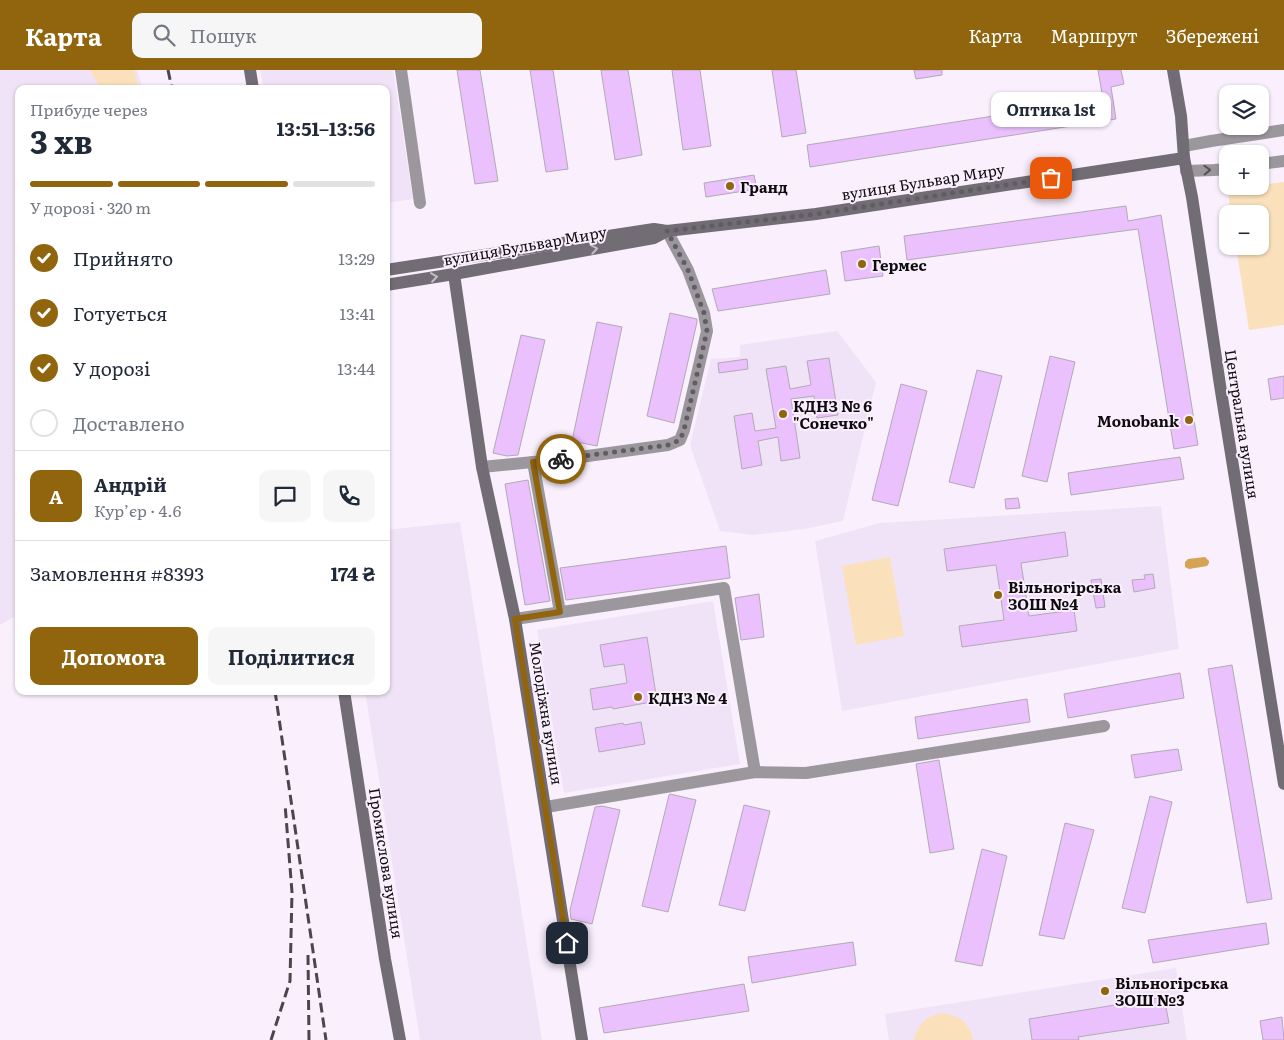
<!DOCTYPE html>
<html lang="uk">
<head>
<meta charset="utf-8">
<style>
	:root { --surface:#fff; --page:#f6f6f7; --text:#1f2937; --muted:#747a83; --line:#e0e1e3; --accent:#91650e }
	body { margin:0; font-family:Literata,serif; background:var(--page); color:var(--text); height:100vh; display:flex; flex-direction:column; font-size:19px; white-space:nowrap }
	* { box-sizing:border-box; margin:0 }
	p { font-size:16px; color:var(--muted) }
	.icon { flex:none; width:28px; height:28px; fill:none; stroke:currentColor; stroke-width:2; stroke-linecap:round; stroke-linejoin:round }
	.map { position:relative; flex:1; overflow:hidden }
	.drawer { position:absolute; left:15px; top:15px; width:375px; height:610px; display:flex; flex-direction:column; background:var(--surface); border-radius:10px; box-shadow:0 1px 4px #0004 }
	.drawer>* { flex:none }
	.controls { position:absolute; left:1219px; top:15px; display:grid; gap:10px }
	.controls a { display:grid; place-items:center; width:50px; height:50px; border-radius:10px; background:var(--surface); box-shadow:0 1px 4px #0004; font-size:25px }
	.pin { position:absolute; display:grid; place-items:center; width:42px; height:42px; color:#fff; margin:-21px; border-radius:10px; box-shadow:0 2px 8px #0006 }
	.courier { position:absolute; display:grid; place-items:center; width:50px; height:50px; margin:-25px; border:4px solid #91650e; border-radius:50%; background:#fff; color:#222; box-shadow:0 1px 6px #0007 }
	.bubble { position:absolute; height:35px; border-radius:10px; background:var(--surface); box-shadow:0 1px 4px #0004; font-size:16px; font-weight:700; line-height:35px; text-align:center }
	.headline em { font-style:normal; font-weight:700 }
	.headline div { display:flex; flex-direction:column-reverse }
	.headline { display:flex; align-items:center; justify-content:space-between; height:85px; padding:0 15px }
	h1 { font-size:32px; font-weight:700; line-height:38px }
	.bar { display:grid; grid-template-columns:repeat(4,1fr); gap:8px 5px; align-content:center; height:60px; padding:0 15px }
	.bar i { height:6px; border-radius:4px; background:var(--line) }
	.bar .current { background:var(--accent) }
	.bar p { grid-column:span 4 }
	.line { display:flex; align-items:center; gap:12px; padding:0 15px; border-top:1px solid var(--line) }
	.line div { flex:1 }
	.round { display:grid; place-items:center; flex:none; width:52px; height:52px; border-radius:10px; background:var(--page) }
	ol { padding:0 15px; list-style:none }
	li { display:flex; align-items:center; gap:15px; height:55px }
	li p { margin-inline-start:auto }
	li .icon { padding:5px; border-radius:50%; background:var(--accent); color:#fff; stroke-width:4 }
	li:last-child { color:var(--muted) }
	li i { width:28px; height:28px; border:2px solid var(--line); border-radius:50% }
	.button { display:flex; gap:10px; margin-top:auto; padding:10px 15px }
	.button a { flex:1; height:58px; border-radius:10px; background:var(--accent); color:#fff; font-size:20px; font-weight:700; line-height:58px; text-align:center }
	.button a+a { background:var(--page); color:var(--text) }
	header { display:flex; align-items:center; gap:30px; box-sizing:border-box; height:70px; padding:0 25px; background:var(--accent); color:#fff }
	header strong { font-size:24px }
	nav { display:flex; gap:28px; margin-inline-start:auto; font-size:18px }
	.search { width:350px; height:45px; background:var(--page); display:flex; align-items:center; gap:12px; box-sizing:border-box; padding:0 18px; border-radius:10px; color:var(--muted); font-size:19px }
	.map>svg:first-child { display:block }
</style>
</head>
<body>
<header>
<strong>Карта</strong>
<div class="search"><svg class="icon" aria-label="search" viewBox="0 0 24 24"><circle cx="10" cy="10" r="6"/><path d="M15 15l6 6"/></svg>Пошук</div>
<nav><a>Карта</a><a>Маршрут</a><a>Збережені</a></nav>
</header>
<div class="map">
<svg width="1284" height="970" viewBox="0 0 1284 970">
	<rect width="100%" height="100%" fill="#f9effd"/>
	<g fill="#f1e3f7">
		<polygon points="0,0 137,0 143,19 19,19 19,544 0,555"/>
		<polygon points="260,0 393,0 413,129 386,133 386,19 264,19"/>
		<polygon points="837,261 876,312 843,451 804,459 753,465 720,461 690,375 711,289 740,287 740,275"/>
		<polygon points="1161,436 1179,579 842,641 815,471 880,453"/>
		<polygon points="460,452 542,970 420,970 365,621 386,621 386,460"/>
		<polygon points="713,531 740,694 564,723 537,560"/>
		<polygon points="1176,898 1187,970 889,970 885,944"/>
	</g>
	<g fill="#fae1bc">
		<polygon points="90,0 134,0 139,19 101,19"/>
		<polygon points="1284,112 1284,255 1249,260 1236,176 1260,176 1260,144 1231,144 1228,123 1229,118 1260,116 1260,115"/>
		<polygon points="890,487 904,566 856,575 842,496"/>
		<path d="M943 943C960 945 970 954 973 970H914C917 954 927 945 943 943Z"/>
	</g>
	<polygon fill="#d5a353" points="1205,487 1209,491 1209,493 1207,496 1189,499 1185,497 1185,492 1188,489"/>
	<g fill="#eac1fc" stroke="#b2a9b6">
		<polygon points="457,0 480,0 498,111 475,114"/>
		<polygon points="530,0 553,0 568,99 546,102"/>
		<polygon points="601,0 628,0 642,85 615,90"/>
		<polygon points="672,0 700,0 711,76 683,80"/>
		<polygon points="772,0 796,0 806,63 782,67"/>
		<polygon points="914,0 942,0 942,5 916,9"/>
		<polygon points="1098,0 1121,0 1124,14 1111,17 1116,49 810,97 807,75 1103,29"/>
		<polygon points="754,105 757,119 706,127 704,113"/>
		<polygon points="1126,136 1128,151 1161,145 1198,375 1174,379 1138,159 907,190 904,166"/>
		<polygon points="879,176 883,206 845,211 841,182"/>
		<polygon points="826,200 830,224 718,241 712,219"/>
		<polygon points="670,243 697,249 697,252 674,353 647,346"/>
		<polygon points="597,252 622,257 597,376 572,371"/>
		<polygon points="521,265 545,270 518,385 507,386 493,383"/>
		<polygon points="1050,286 1075,292 1047,412 1022,406"/>
		<polygon points="829,288 838,345 817,348 814,326 791,329 800,388 781,391 778,367 758,371 762,395 742,399 734,346 752,343 755,361 776,358 766,299 786,296 790,319 811,315 807,291"/>
		<polygon points="747,289 748,299 719,303 718,293"/>
		<polygon points="977,300 1002,306 974,418 949,412"/>
		<polygon points="1284,306 1284,328 1271,330 1268,309"/>
		<polygon points="901,314 927,321 898,436 872,430"/>
		<polygon points="1180,387 1184,409 1071,425 1068,403"/>
		<polygon points="528,410 550,531 525,535 505,414"/>
		<polygon points="1018,428 1020,438 1006,439 1005,429"/>
		<polygon points="1065,462 1068,486 1021,493 1029,546 1074,540 1077,561 962,577 959,556 1004,550 996,495 947,501 944,479"/>
		<polygon points="726,476 730,508 566,530 560,498"/>
		<polygon points="1153,504 1155,518 1134,522 1132,510 1145,509 1144,505"/>
		<polygon points="1101,509 1105,537 1096,538 1091,510"/>
		<polygon points="759,524 764,567 741,570 735,528"/>
		<polygon points="647,567 657,631 613,639 612,637 593,640 590,619 627,613 624,594 604,597 600,575"/>
		<polygon points="1232,595 1272,829 1247,833 1208,599"/>
		<polygon points="1180,603 1184,628 1068,648 1064,624"/>
		<polygon points="1027,629 1030,652 918,669 915,647"/>
		<polygon points="641,652 645,674 599,682 595,658 623,653 624,655"/>
		<polygon points="1178,679 1182,700 1135,708 1131,685"/>
		<polygon points="939,690 954,779 930,783 916,694"/>
		<polygon points="670,724 696,730 668,842 642,836 669,725"/>
		<polygon points="1150,726 1172,732 1145,843 1122,838"/>
		<polygon points="744,735 770,741 745,841 719,835"/>
		<polygon points="602,736 620,740 592,854 571,849 570,840 595,737"/>
		<polygon points="1065,753 1094,760 1064,869 1039,865"/>
		<polygon points="982,779 1007,786 982,896 955,891"/>
		<polygon points="1266,853 1269,874 1153,893 1148,870"/>
		<polygon points="853,872 856,895 752,913 748,887"/>
		<polygon points="744,914 749,941 604,963 599,938"/>
		<polygon points="1164,927 1169,953 1078,967 1079,970 1032,970 1029,949"/>
		<polygon points="1282,947 1284,970 1263,970 1260,951"/>
	</g>
	<g fill="none" stroke-linecap="round" stroke-linejoin="round">
		<g stroke="#9b979d" stroke-width="12">
			<polyline points="401,0 420,133"/>
			<polyline points="1184,76 1211,71 1284,60"/>
			<polyline points="1260,94 1284,91"/>
			<polyline points="1186,101 1214,100 1228,99"/>
			<polyline points="533,392 560,542"/>
			<polyline points="482,397 573,388 668,375 680,370 684,360 707,261 704,243 688,200 667,161"/>
			<polyline points="515,549 724,518 755,702"/>
			<polyline points="546,737 755,702 806,703 1104,656"/>
		</g>
		<g stroke="#726c74" stroke-width="12">
			<polyline points="250,0 253,19"/>
			<polyline points="1173,0 1181,46 1184,88 1192,127 1220,315 1284,714"/>
			<polyline points="386,200 654,159 667,161 816,144 1184,88"/>
			<polyline points="454,204 482,397 515,549 582,970"/>
			<polyline points="386,215 454,204 654,168 667,161"/>
			<polyline points="344,621 385,889 400,970"/>
		</g>
		<g stroke="#4b464c" stroke-width="3" stroke-dasharray="10 5" stroke-linecap="butt">
			<polyline points="168,0 172,19"/>
			<polyline points="275,621 326,970"/>
			<polyline points="308,885 309,970"/>
			<polyline points="271,970 290,911 292,822 285,734"/>
		</g>
	</g>
	<defs><path id="oneway-chevron" d="M-2-3.5L2.5 0L-2 3.5" fill="none" stroke-width="1.6" stroke-linecap="round" stroke-linejoin="round" transform="scale(1.25)"/></defs>
	<use stroke="#555256" href="#oneway-chevron" transform="translate(1207 100) rotate(-2)"/>
	<g stroke="#c3bbc6">
		<use href="#oneway-chevron" transform="translate(594 179) rotate(-10)"/>
		<use href="#oneway-chevron" transform="translate(434 207) rotate(-8)"/>
	</g>
	<g fill="none" stroke-linecap="round" stroke-linejoin="round">
		<polyline stroke="#615b63" stroke-width="5" stroke-dasharray="0 9" points="561,389 668,375 680,370 684,360 707,261 704,243 688,200 667,161 816,144 1051,108"/>
		<polyline stroke="#91650e" stroke-width="6" points="561,389 533,392 560,542 515,549 567,873"/>
	</g>
	<g fill="#91650e" stroke="#f9effd" stroke-width="2">
		<circle cx="730" cy="116" r="5"/>
		<circle cx="862" cy="194" r="5"/>
		<circle cx="783" cy="344" r="5"/>
		<circle cx="1189" cy="350" r="5"/>
		<circle cx="998" cy="525" r="5"/>
		<circle cx="638" cy="627" r="5"/>
		<circle cx="1105" cy="921" r="5"/>
	</g>
	<g text-anchor="middle" dominant-baseline="central" stroke-width="4" stroke-linejoin="round" paint-order="stroke">
		<g font-size="15" fill="#0f0c10" stroke="#f9effd">
			<text transform="translate(923 111) rotate(-9)">вулиця Бульвар Миру</text>
			<text transform="translate(525 175) rotate(-10)">вулиця Бульвар Миру</text>
			<text transform="translate(1243 354) rotate(81)">Центральна вулиця</text>
			<text transform="translate(547 643) rotate(81)">Молодіжна вулиця</text>
			<text transform="translate(387 793) rotate(81)">Промислова вулиця</text>
		</g>
		<g font-size="15" font-weight="bold" fill="#0f0c10" stroke="#f9effd" text-anchor="start">
			<text x="740" y="116">Гранд</text>
			<text x="872" y="194">Гермес</text>
			<text x="793" y="335">КДНЗ № 6<tspan x="793" dy="17">"Сонечко"</tspan></text>
			<text x="1179" y="350" text-anchor="end">Monobank</text>
			<text x="1008" y="516">Вільногірська<tspan x="1008" dy="17">ЗОШ №4</tspan></text>
			<text x="648" y="627">КДНЗ № 4</text>
			<text x="1115" y="912">Вільногірська<tspan x="1115" dy="17">ЗОШ №3</tspan></text>
		</g>
	</g>
</svg>
<div class="controls">
<a><svg class="icon" aria-label="layers" viewBox="0 0 24 24"><path d="M12 4l9 5-9 5-9-5zM3 14l9 5 9-5"/></svg></a>
<a>+</a>
<a>−</a>
</div>
<div class="pin" style="left:1051px;top:108px;background:#ea580c"><svg class="icon" aria-label="bag" viewBox="0 0 24 24"><path d="M5 8h14l-1 12H6zM9 8a3 3 0 0 1 6 0"/></svg></div>
<div class="pin" style="left:567px;top:873px;background:#1f2937"><svg class="icon" aria-label="home" viewBox="0 0 24 24"><path d="M3 11l9-7 9 7M6 9v11h12V9"/></svg></div>
<div class="courier" style="left:561px;top:389px"><svg class="icon" aria-label="bike" viewBox="0 0 24 24"><circle cx="6" cy="16" r="4"/><circle cx="18" cy="16" r="4"/><path d="M6 16l4-8h5l3 8M10 8l3 8H6M13 5h3"/></svg></div>
<div class="bubble" style="left:991px;top:22px;width:120px">Оптика 1st</div>
<section class="drawer">
<div class="headline"><div><h1>3 хв</h1><p>Прибуде через</p></div><em>13:51–13:56</em></div>
<div class="bar"><i class="current"></i><i class="current"></i><i class="current"></i><i></i><p>У дорозі · 320 m</p></div>
<ol>
<li><svg class="icon" aria-label="check" viewBox="0 0 24 24"><path d="M5 12l5 5 9-10"/></svg>Прийнято<p>13:29</p></li>
<li><svg class="icon" aria-label="check" viewBox="0 0 24 24"><path d="M5 12l5 5 9-10"/></svg>Готується<p>13:41</p></li>
<li><svg class="icon" aria-label="check" viewBox="0 0 24 24"><path d="M5 12l5 5 9-10"/></svg>У дорозі<p>13:44</p></li>
<li><i></i>Доставлено</li>
</ol>
<div class="line" style="height:90px"><b class="round" style="background:var(--accent);color:#fff">А</b><div><b>Андрій</b><p>Кур’єр · 4.6</p></div><a class="round"><svg class="icon" aria-label="chat" viewBox="0 0 24 24"><path d="M4 5h16v11H9l-5 4z"/></svg></a><a class="round"><svg class="icon" aria-label="phone" viewBox="0 0 24 24"><path d="M5 4h4l2 5-3 2q2 4 5 5l2-3 5 2v4C11 20 4 13 5 4z"/></svg></a></div>
<div class="line" style="height:65px"><div>Замовлення #8393</div><b>174 ₴</b></div>
<div class="button"><a>Допомога</a><a>Поділитися</a></div>
</section>
</div>
</body>
</html>
